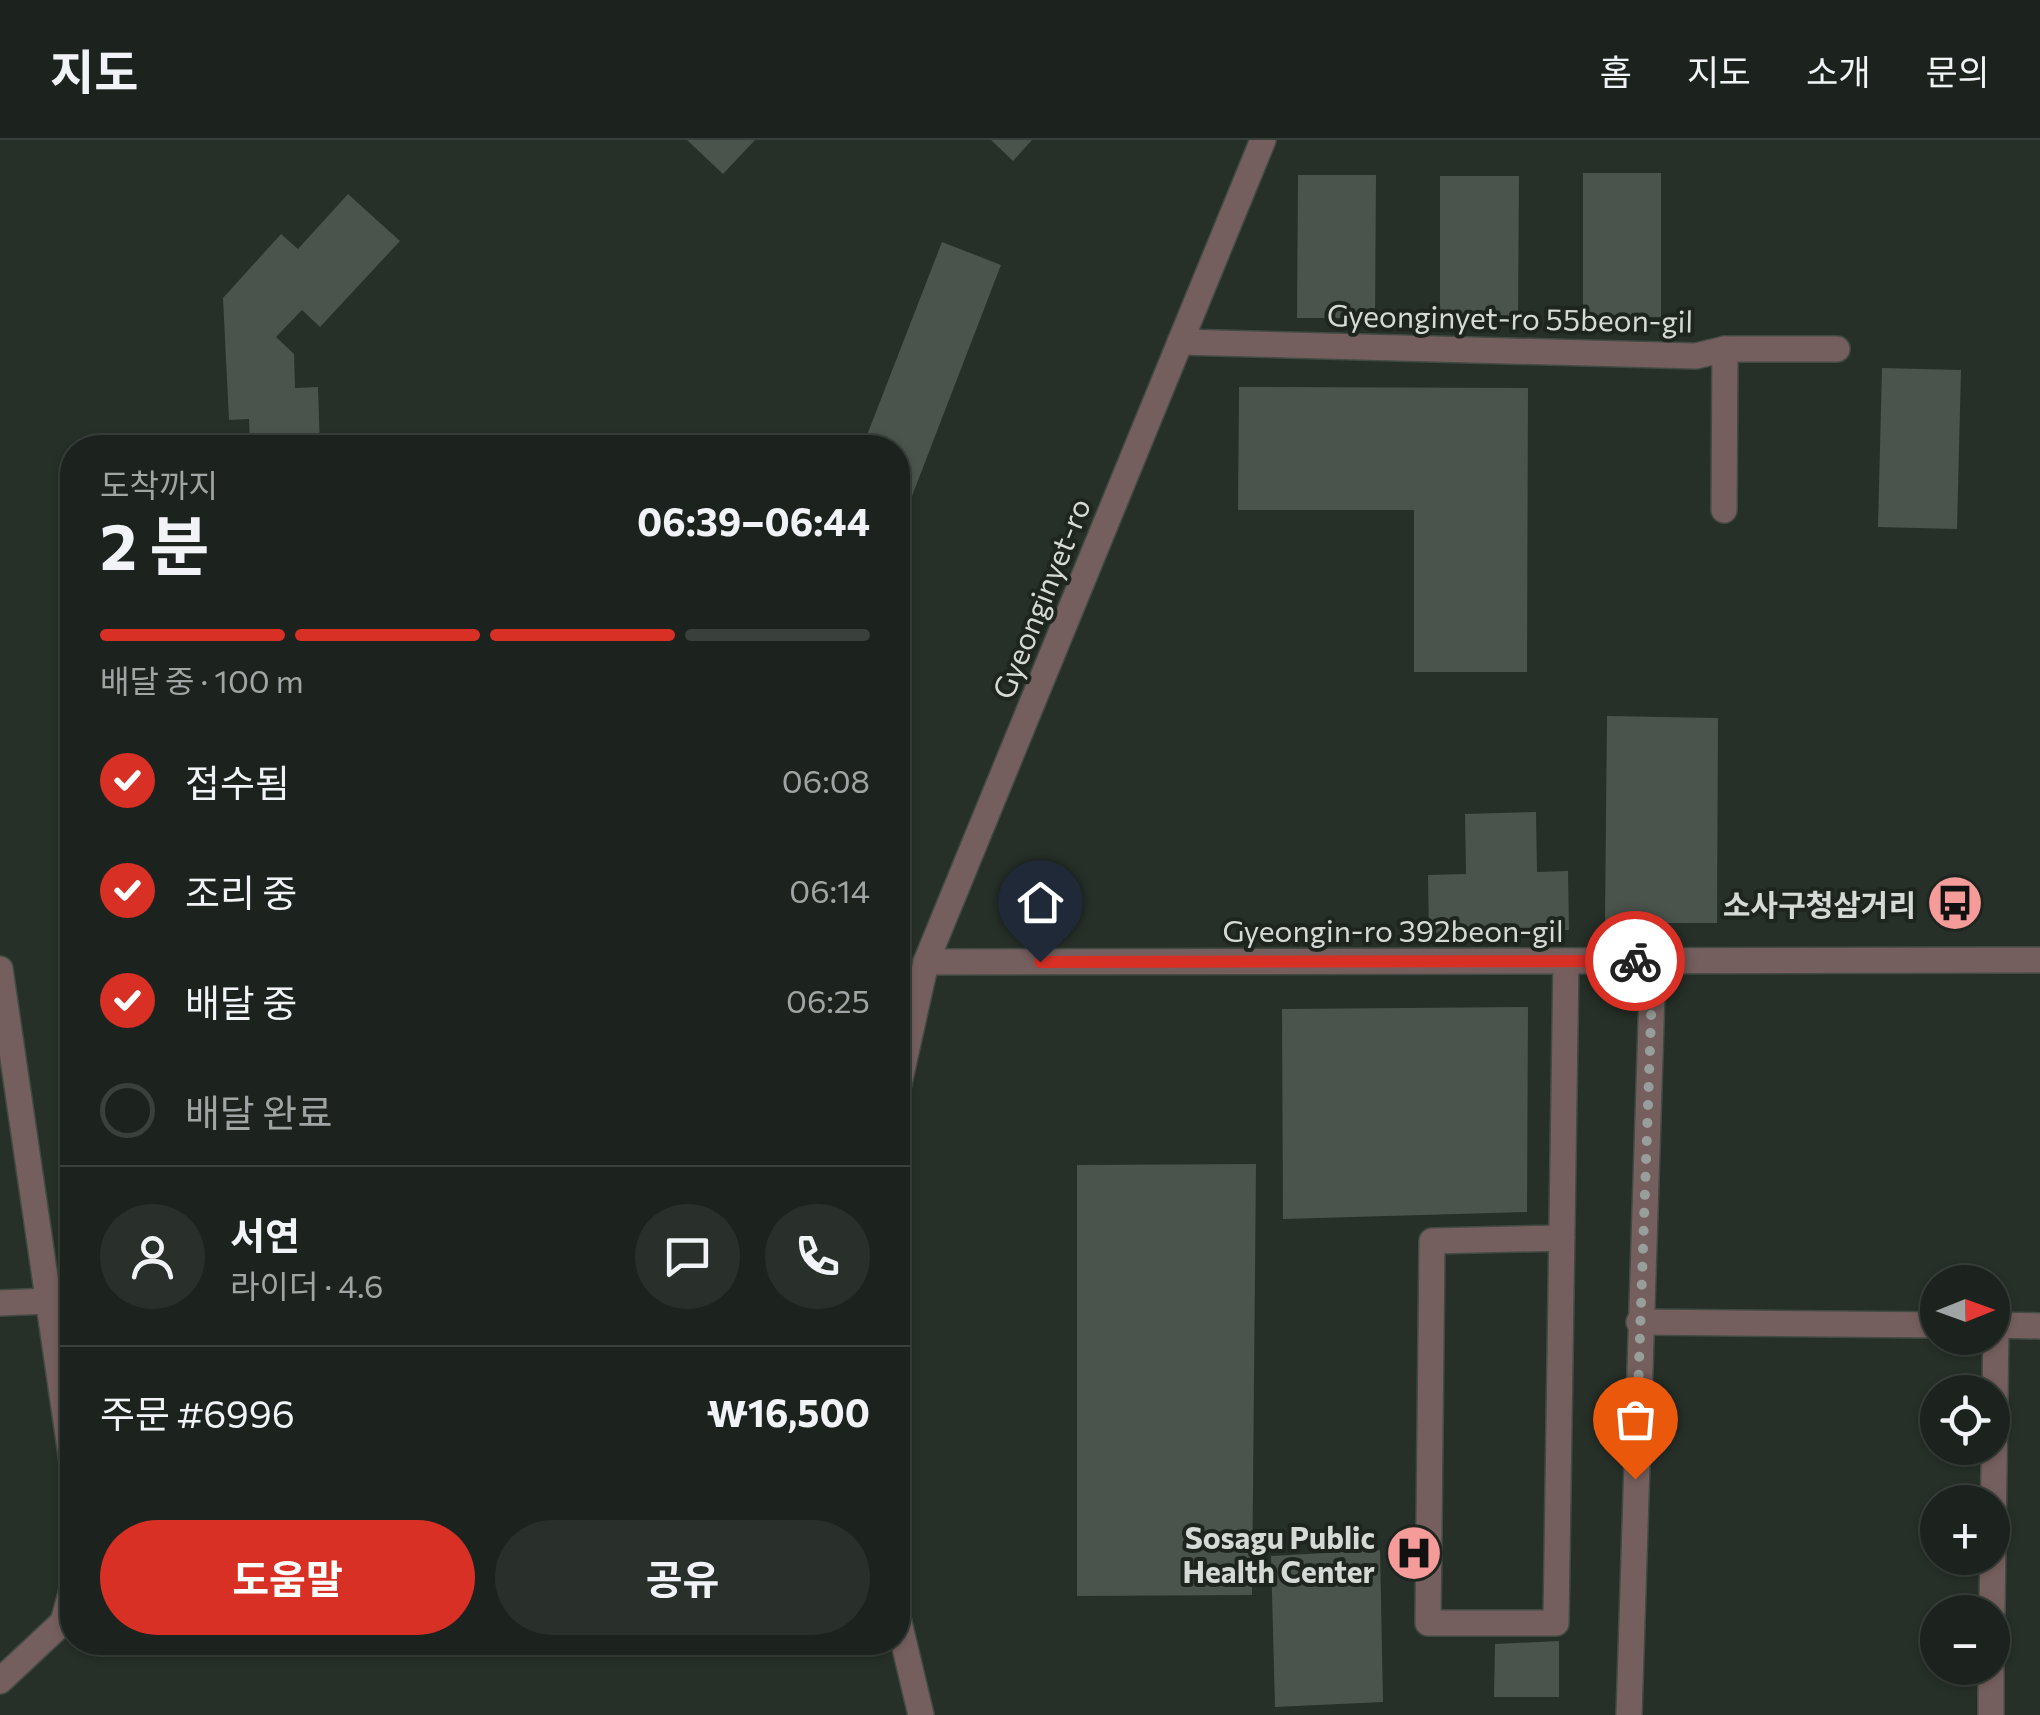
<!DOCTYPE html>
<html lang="ko">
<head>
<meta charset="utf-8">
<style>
	:root { --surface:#1c231e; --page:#292f2b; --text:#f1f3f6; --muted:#a0a4a4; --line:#3a403c; --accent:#d93025 }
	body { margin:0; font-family:Commissioner,"Noto Sans KR",sans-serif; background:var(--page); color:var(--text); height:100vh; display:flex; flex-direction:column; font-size:38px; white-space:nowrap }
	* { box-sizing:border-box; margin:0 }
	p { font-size:32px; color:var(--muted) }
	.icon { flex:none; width:55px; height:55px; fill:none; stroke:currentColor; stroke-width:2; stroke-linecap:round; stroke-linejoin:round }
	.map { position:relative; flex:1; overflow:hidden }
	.drawer { position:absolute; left:60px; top:295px; width:850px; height:1220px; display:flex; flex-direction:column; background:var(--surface); border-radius:40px; box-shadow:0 2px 8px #0004,0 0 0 2px var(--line) }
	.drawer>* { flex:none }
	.needle { width:65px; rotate:89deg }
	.tools { position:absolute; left:1920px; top:1125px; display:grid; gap:20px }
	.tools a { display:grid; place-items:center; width:90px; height:90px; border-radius:50%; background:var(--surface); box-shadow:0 2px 8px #0004,0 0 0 2px var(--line); font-size:50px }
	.pin { position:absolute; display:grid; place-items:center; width:85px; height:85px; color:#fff; margin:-102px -42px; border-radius:50% 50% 50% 0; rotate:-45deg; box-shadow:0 0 10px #0007 }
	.pin .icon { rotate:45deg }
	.courier { position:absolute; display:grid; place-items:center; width:100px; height:100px; margin:-50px; border:8px solid #d93025; border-radius:50%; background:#fff; color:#222; box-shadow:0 2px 12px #0007 }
	.summary em { font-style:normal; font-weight:700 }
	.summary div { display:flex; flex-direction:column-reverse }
	.summary { display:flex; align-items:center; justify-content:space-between; height:170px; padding:0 40px }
	h1 { font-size:65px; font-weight:700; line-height:75px }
	.bar { display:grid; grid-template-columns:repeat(4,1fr); gap:15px 10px; align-content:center; height:120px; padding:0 40px }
	.bar i { height:12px; border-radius:8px; background:var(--line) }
	.bar .current { background:var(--accent) }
	.bar p { grid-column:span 4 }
	.line { display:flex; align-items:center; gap:25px; padding:0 40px; border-top:2px solid var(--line) }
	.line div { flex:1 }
	.round { display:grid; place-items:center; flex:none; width:105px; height:105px; border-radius:52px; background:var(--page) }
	ol { padding:0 40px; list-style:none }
	li { display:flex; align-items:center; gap:30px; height:110px }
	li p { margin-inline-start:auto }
	li .icon { padding:10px; border-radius:50%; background:var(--accent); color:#fff; stroke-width:4 }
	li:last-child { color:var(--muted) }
	li i { width:55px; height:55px; border:5px solid var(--line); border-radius:50% }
	.action { display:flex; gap:20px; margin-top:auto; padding:20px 40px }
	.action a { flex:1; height:115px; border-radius:60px; background:var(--accent); color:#fff; font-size:40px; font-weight:700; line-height:115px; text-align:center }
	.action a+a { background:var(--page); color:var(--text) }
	header { display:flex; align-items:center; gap:60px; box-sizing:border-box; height:140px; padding:0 50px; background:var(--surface); border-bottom:2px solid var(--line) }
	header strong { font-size:48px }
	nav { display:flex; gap:55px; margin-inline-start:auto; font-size:35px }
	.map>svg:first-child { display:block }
</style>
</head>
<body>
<header>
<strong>지도</strong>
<nav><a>홈</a><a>지도</a><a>소개</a><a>문의</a></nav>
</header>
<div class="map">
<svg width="2040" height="1575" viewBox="0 0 2040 1575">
	<rect width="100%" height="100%" fill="#262f28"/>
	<g fill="#4a544c">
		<polygon points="687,0 755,0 723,34"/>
		<polygon points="991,0 1032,0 1013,21"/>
		<polygon points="1583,33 1661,33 1661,177 1583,176"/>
		<polygon points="1298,35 1376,35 1375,178 1297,178"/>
		<polygon points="1440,36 1519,36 1518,179 1440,179"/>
		<polygon points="348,54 400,101 320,187 302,170 276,197 294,214 295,248 318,247 320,308 250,308 249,279 229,280 223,158 281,94 298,109"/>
		<polygon points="942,102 1001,125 912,356 898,350 898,308 862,308"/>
		<polygon points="1882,228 1961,230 1957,389 1878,387"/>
		<polygon points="1239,247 1528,248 1527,532 1414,532 1414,370 1238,370"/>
		<polygon points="1607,576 1718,578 1717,783 1605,783"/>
		<polygon points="1536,672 1537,732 1568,731 1569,790 1429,793 1428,735 1466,734 1465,674"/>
		<polygon points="1528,867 1527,1072 1283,1079 1282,869"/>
		<polygon points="1256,1024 1252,1455 1077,1456 1077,1025"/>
		<polygon points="1380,1410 1383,1562 1275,1567 1271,1416"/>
		<polygon points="1559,1501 1559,1557 1494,1557 1495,1504"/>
	</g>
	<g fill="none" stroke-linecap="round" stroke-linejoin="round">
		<g stroke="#424a44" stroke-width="28">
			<g id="minor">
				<polyline points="1180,202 1696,216 1725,209 1837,209"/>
				<polyline points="1724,370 1725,209"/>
				<polyline points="926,822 2040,820"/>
				<polyline points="0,829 72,1322"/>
				<polyline points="898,948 926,822 1263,0"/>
				<polyline points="1562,1098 1432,1101 1428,1483 1556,1483 1566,821"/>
				<polyline points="0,1163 72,1160"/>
				<polyline points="1639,1182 1938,1185"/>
				<polyline points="1992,1185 2040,1186"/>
				<polyline points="1992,1472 1996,1185"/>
				<polyline points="898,1478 921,1575"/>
				<polyline points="0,1541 63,1482 72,1450"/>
				<polyline points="1629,1575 1653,821"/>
				<polyline points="1991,1575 1991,1528"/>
			</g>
		</g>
		<use href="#minor" stroke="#755f5e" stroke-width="25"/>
	</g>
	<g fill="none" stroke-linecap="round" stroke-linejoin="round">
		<polyline stroke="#989e99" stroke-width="10" stroke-dasharray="0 18" points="1635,821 1653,821 1635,1339"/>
		<polyline stroke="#d93025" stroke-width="12" points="1040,822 1635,821"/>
	</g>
	<defs>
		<g id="bus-disc" transform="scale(2.875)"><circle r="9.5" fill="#f59b9a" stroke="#1d251e"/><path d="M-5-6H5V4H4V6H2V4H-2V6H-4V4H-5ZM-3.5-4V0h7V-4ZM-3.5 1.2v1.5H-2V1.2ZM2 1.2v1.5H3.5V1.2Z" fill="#111"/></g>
		<g id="hospital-disc" transform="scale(2.875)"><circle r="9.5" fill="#f59b9a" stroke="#1d251e"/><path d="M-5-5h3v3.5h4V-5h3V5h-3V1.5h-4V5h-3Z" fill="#111"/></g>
	</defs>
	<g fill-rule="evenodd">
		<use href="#bus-disc" x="1955" y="763"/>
		<use href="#hospital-disc" x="1414" y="1413"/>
	</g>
	<g text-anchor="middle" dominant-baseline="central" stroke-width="8" stroke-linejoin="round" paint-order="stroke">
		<g font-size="30" fill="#d5dad6" stroke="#1d251e">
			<text transform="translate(1510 177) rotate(1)">Gyeonginyet-ro 55beon-gil</text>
			<text transform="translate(1040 458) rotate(-68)">Gyeonginyet-ro</text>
			<text x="1393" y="789">Gyeongin-ro 392beon-gil</text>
		</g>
		<g font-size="30" font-weight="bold" fill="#d5dad6" stroke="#1d251e" text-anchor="end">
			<text x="1916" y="763">소사구청삼거리</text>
			<text x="1375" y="1396">Sosagu Public<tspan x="1375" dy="34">Health Center</tspan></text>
		</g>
	</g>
</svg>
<div class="tools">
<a><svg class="needle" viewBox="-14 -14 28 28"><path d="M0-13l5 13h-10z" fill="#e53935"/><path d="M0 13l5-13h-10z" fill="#a0a4a4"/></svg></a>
<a><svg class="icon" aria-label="locate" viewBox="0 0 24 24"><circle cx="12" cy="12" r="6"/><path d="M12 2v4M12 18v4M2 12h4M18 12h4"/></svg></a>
<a>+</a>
<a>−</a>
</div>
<div class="pin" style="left:1635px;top:1339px;background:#ea580c"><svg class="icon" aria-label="bag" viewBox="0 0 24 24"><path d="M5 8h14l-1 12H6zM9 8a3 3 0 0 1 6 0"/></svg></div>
<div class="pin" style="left:1040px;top:822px;background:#1f2937"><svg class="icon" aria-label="home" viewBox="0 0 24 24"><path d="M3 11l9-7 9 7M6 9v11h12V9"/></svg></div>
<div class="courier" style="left:1635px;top:821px"><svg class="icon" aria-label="bike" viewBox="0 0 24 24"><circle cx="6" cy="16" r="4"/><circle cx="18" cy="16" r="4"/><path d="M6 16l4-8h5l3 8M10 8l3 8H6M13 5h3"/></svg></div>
<section class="drawer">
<div class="summary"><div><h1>2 분</h1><p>도착까지</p></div><em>06:39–06:44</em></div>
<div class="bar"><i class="current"></i><i class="current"></i><i class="current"></i><i></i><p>배달 중 · 100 m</p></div>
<ol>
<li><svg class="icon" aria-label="check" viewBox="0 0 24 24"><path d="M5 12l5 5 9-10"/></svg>접수됨<p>06:08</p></li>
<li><svg class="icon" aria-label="check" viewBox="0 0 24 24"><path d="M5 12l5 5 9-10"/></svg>조리 중<p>06:14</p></li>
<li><svg class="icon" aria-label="check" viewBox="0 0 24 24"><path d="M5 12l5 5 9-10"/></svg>배달 중<p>06:25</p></li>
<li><i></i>배달 완료</li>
</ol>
<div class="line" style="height:180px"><a class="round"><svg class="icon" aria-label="person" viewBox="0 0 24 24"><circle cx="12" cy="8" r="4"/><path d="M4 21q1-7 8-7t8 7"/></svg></a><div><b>서연</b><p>라이더 · 4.6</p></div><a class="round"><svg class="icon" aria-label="chat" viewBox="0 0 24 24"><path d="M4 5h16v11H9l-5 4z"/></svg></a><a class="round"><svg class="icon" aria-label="phone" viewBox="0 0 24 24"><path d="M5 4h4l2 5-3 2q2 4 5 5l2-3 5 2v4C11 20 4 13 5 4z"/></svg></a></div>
<div class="line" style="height:130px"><div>주문 #6996</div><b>₩16,500</b></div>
<div class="action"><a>도움말</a><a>공유</a></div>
</section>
</div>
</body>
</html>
